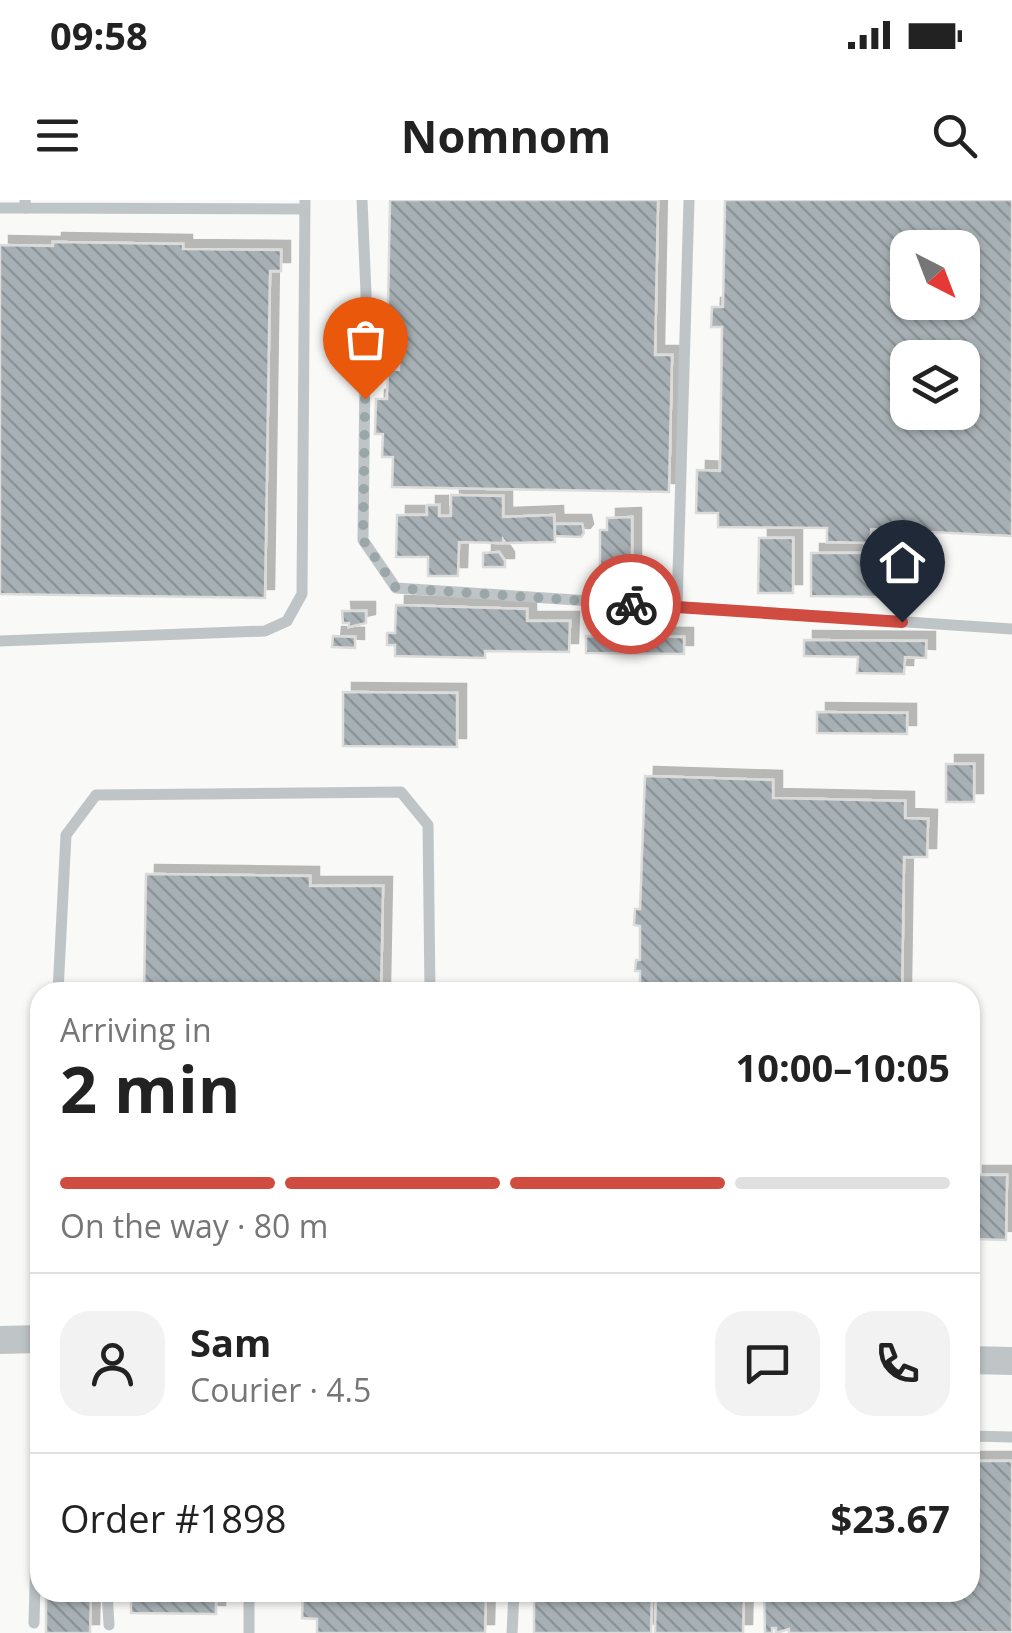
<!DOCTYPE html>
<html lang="en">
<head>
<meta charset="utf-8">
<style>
	:root { --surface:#fff; --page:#f2f2f2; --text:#222; --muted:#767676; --line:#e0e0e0; --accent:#d04c41 }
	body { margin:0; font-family:"Open Sans",sans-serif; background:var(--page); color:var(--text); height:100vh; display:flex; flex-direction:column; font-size:38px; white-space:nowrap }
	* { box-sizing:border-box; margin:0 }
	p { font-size:32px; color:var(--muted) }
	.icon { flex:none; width:55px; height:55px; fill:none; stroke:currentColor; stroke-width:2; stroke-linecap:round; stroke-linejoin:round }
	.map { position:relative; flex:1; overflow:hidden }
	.side { position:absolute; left:30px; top:782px; width:950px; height:620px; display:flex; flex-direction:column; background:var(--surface); border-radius:30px; box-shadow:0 2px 8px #0004 }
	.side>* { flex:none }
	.needle { width:65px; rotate:138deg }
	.buttons { position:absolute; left:890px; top:30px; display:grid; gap:20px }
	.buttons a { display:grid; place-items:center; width:90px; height:90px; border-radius:20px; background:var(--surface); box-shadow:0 2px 8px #0004; font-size:50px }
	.pin { position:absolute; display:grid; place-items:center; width:85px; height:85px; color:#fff; margin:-102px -42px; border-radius:50% 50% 50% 0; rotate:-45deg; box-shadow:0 0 10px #0007 }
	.pin .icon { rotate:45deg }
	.courier { position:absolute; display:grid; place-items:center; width:100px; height:100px; margin:-50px; border:8px solid #d04c41; border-radius:50%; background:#fff; color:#222; box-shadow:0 2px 12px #0007 }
	.overview em { font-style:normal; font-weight:700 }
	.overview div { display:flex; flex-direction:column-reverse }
	.overview { display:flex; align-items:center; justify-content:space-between; height:170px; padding:0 30px }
	h1 { font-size:65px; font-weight:700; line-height:75px }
	.bar { display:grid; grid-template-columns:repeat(4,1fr); gap:15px 10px; align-content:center; height:120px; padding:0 30px }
	.bar i { height:12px; border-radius:8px; background:var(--line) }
	.bar .selected { background:var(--accent) }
	.bar p { grid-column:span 4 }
	.line { display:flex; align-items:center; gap:25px; padding:0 30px; border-top:2px solid var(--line) }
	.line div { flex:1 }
	.round { display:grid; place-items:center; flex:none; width:105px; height:105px; border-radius:30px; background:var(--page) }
	.status { display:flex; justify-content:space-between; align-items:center; height:70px; padding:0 50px; background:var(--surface); direction:ltr }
	.status svg { height:28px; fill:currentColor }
	header { display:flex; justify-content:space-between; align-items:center; height:130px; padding:0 30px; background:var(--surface); font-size:45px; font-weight:700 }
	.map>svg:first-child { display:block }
</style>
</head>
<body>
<div class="status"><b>09:58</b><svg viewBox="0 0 49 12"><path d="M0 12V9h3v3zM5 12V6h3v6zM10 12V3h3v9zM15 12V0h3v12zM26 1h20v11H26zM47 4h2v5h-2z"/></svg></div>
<header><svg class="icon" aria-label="menu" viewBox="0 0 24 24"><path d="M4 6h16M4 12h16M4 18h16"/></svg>Nomnom<svg class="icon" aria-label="search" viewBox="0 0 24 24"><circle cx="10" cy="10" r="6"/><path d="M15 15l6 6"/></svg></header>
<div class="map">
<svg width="1012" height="1433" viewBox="0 0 1012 1433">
	<defs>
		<pattern id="building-back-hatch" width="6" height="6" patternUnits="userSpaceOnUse" patternTransform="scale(2.5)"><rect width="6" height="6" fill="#a7b0b4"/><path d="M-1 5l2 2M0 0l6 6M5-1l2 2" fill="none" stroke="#8c9498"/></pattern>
		<filter id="shadow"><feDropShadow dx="9" dy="-9" stdDeviation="0" flood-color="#0004"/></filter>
	</defs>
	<rect width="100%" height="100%" fill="#f9f9f8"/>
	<g fill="url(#building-back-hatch)" stroke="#dbdbda" stroke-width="2.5" fill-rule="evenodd" filter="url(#shadow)">
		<polygon points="390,0 658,0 655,155 672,155 669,292 392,287 393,257 382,257 383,234 375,234 376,199 387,199 388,169 399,170 399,160 387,160"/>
		<path d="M725 0H1012V336L871 329V343L827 342V328L718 327V313H696L697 270 720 271 722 127H711L712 107H723ZM908 48H962V102H908ZM908 158H962V212H908Z"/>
		<polygon points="53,42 183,44 183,49 281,50 281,71 270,71 265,398 0,394 0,45 53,46"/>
		<polygon points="451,295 503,296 503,317 554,315 555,342 506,343 503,339 503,343 459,342 458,376 428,376 428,357 396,357 397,315 427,315 427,305 439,305 439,316 451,316"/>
		<polygon points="632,317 632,368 600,368 600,330 607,330 607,318"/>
		<polygon points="555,324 582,324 584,333 581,337 555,336"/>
		<polygon points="759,338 793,338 793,393 758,393"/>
		<polygon points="499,352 505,361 505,367 483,367 483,353"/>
		<polygon points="811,353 877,353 877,397 811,396"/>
		<polygon points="396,405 527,409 527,421 570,421 569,452 485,451 485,458 395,456 395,445 387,445 387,433 395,433"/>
		<polygon points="342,411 366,411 366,423 349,427 349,423 343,423"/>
		<polygon points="333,436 355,437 355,448 332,447"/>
		<polygon points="586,436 684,437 684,454 586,453"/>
		<polygon points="804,440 926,441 926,458 905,457 904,474 857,473 858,457 804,456"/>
		<polygon points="343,492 457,493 457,547 343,546"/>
		<polygon points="817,512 907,513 907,534 817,533"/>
		<rect x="946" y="564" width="28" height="38"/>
		<polygon points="645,576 773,580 773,598 905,601 905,618 928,619 927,657 904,657 902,792 640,792 640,771 635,771 636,760 640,760 640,726 634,725 635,709 640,709"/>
		<polygon points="146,674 310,676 310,686 383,686 381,792 144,792"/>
		<polygon points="974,975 1007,975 1006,1040 973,1039"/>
		<polygon points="970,1261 1012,1261 1012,1432 789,1433 789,1429 776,1433 776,1428 772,1428 772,1433 765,1433 764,1392 970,1392"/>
		<polygon points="46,1392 91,1392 90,1433 46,1433"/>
		<polygon points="131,1392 216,1392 216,1414 131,1413"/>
		<polygon points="303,1392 486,1392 485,1433 317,1433 317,1419 302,1418"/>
		<polygon points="534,1392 652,1392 651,1433 534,1433"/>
		<polygon points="656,1392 744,1392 743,1433 655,1433"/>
	</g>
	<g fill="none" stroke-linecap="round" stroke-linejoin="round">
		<g stroke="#bfc5c7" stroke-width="11">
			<polyline points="25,0 26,8 304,9"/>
			<polyline points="362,0 366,93 363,340 396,388 1012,429"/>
			<polyline points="0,8 26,8"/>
			<polyline points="677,408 689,0"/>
			<polyline points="0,441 265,431 287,421 302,394 305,0"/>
			<polyline points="58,792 66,635 96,595 401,592 428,625 430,792"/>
			<polyline points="970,1236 1012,1237"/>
			<polyline points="107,1392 109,1425"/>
			<polyline points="249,1392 249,1433"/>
			<polyline points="34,1423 40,1203"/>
			<polyline points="512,1433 514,1392"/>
		</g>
		<g stroke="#bfc5c7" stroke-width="28">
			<polyline points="0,1140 40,1139"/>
			<polyline points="970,1160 1012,1161"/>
		</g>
	</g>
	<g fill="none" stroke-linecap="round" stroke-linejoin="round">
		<polyline stroke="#9aa6a9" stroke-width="10" stroke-dasharray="0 18" points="365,199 363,340 396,388 631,404"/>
		<polyline stroke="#d04c41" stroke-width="12" points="631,404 902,422"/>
	</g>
</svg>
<div class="buttons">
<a><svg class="needle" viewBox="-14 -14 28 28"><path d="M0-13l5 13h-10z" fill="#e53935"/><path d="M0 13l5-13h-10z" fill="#767676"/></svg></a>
<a><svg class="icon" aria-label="layers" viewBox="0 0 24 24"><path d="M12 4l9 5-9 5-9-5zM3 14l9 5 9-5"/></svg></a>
</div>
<div class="pin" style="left:365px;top:199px;background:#ea580c"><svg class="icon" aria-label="bag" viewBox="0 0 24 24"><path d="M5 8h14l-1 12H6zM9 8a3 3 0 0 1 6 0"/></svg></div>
<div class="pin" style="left:902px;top:422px;background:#1f2937"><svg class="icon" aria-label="home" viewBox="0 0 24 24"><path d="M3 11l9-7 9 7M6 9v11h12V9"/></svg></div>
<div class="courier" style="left:631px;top:404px"><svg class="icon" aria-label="bike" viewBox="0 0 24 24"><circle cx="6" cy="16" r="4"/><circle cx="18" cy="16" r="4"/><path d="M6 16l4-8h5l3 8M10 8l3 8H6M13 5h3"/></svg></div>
<section class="side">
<div class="overview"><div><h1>2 min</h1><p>Arriving in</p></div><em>10:00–10:05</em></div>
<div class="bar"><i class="selected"></i><i class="selected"></i><i class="selected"></i><i></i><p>On the way · 80 m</p></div>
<div class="line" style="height:180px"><a class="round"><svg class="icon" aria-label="person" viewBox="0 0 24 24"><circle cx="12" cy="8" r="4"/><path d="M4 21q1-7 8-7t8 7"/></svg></a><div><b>Sam</b><p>Courier · 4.5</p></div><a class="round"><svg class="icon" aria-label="chat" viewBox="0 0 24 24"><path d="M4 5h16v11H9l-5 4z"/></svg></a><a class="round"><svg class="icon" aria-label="phone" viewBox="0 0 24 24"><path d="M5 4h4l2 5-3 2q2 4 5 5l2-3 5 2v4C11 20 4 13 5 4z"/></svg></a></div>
<div class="line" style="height:130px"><div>Order #1898</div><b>$23.67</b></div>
</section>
</div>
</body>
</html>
